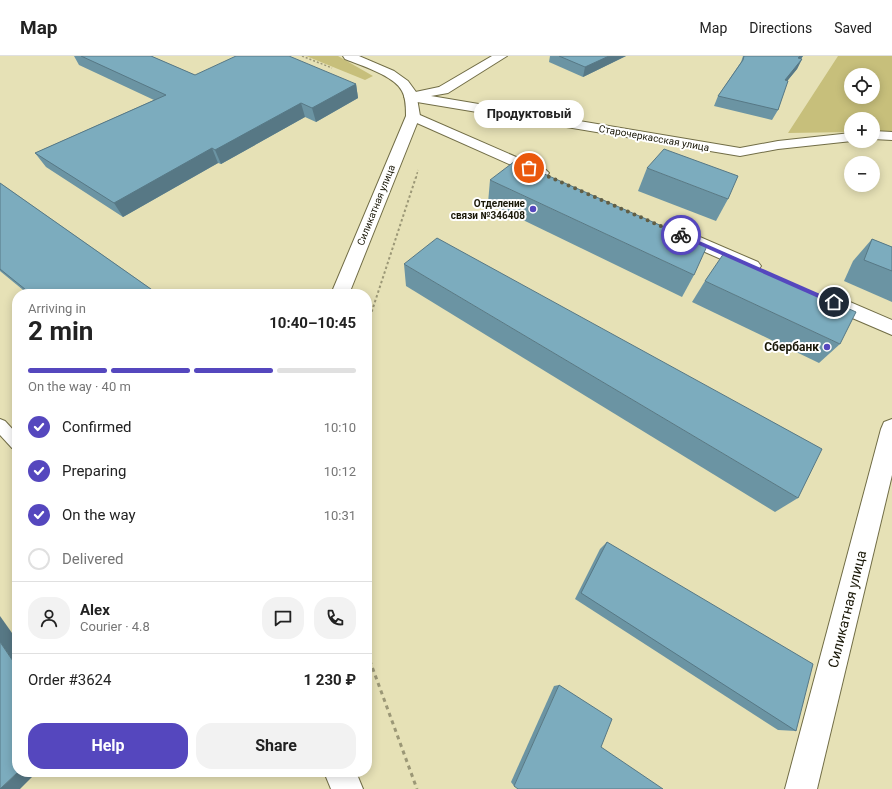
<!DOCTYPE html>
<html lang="en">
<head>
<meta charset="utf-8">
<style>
	:root { --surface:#fff; --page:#f2f2f2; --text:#222; --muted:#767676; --line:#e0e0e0; --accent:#5547be }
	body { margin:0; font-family:Roboto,sans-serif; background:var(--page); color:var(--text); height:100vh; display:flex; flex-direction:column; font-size:15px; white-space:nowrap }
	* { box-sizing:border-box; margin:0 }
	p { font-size:13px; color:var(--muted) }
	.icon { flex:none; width:22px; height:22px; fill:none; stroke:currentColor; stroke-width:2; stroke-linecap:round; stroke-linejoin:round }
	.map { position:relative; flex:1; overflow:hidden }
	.sheet { position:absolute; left:12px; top:233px; width:360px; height:488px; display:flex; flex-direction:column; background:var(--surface); border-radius:16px; box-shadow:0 2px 10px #0003 }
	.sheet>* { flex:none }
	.buttons { position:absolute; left:844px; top:12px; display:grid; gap:8px }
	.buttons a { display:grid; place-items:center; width:36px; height:36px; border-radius:50%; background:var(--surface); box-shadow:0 2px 10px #0003; font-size:20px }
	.pin { position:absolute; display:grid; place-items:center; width:34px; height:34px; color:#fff; margin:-17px; border:2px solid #fff; border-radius:50%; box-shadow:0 1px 4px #0007 }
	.courier { position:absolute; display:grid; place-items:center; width:40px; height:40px; margin:-20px; border:3px solid #5547be; border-radius:50%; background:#fff; color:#222; box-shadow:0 1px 5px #0007 }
	.bubble { position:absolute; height:28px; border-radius:14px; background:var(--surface); box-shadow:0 2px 10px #0003; font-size:13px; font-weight:700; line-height:28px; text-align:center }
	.summary em { font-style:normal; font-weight:700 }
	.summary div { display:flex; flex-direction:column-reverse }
	.summary { display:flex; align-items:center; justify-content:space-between; height:68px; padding:0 16px }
	h1 { font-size:26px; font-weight:700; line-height:30px }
	.bar { display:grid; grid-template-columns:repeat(4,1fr); gap:6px 4px; align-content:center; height:48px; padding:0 16px }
	.bar i { height:5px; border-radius:3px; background:var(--line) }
	.bar .active { background:var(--accent) }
	.bar p { grid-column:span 4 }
	.line { display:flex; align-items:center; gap:10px; padding:0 16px; border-top:1px solid var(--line) }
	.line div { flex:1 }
	.round { display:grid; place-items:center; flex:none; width:42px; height:42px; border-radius:16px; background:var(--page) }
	ol { padding:0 16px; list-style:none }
	li { display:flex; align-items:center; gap:12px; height:44px }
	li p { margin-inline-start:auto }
	li .icon { padding:4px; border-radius:50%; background:var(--accent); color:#fff; stroke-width:4 }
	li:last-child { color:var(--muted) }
	li i { width:22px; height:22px; border:2px solid var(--line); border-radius:50% }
	.button { display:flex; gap:8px; margin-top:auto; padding:8px 16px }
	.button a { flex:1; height:46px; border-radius:16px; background:var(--accent); color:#fff; font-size:16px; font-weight:700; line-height:46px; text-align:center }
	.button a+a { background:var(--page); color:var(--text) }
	header { display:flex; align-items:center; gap:24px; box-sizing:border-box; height:56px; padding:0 20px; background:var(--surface); border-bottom:1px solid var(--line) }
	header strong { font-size:19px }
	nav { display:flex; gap:22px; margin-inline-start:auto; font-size:14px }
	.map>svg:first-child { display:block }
</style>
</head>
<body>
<header>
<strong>Map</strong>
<nav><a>Map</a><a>Directions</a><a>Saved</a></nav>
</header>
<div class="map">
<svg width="892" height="733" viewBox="0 0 892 733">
	<rect width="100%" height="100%" fill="#e6e1b6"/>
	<g fill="#c7bf7b" fill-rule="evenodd">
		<polygon points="306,0 338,0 373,20 365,24"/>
		<path d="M838 0H892V75H873V63H851V76L788 77ZM851 19H873V41H851Z"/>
	</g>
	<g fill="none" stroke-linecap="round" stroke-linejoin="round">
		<g stroke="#716d46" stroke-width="2">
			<polygon id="service" points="0,363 5,365 17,378 17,394 12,392 0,379"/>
		</g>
		<g stroke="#716d46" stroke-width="2">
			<g id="minor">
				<polygon points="492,0 507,0 448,37 431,40 740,92 778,85 851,77 852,85 778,93 740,100 411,45 404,41 406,38 439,31"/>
				<polygon points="413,56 546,114 549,117 546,120 536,120 408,63 406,60 408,57"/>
				<polygon points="873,75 892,76 892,84 873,83"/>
				<polygon points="679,172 758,206 761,210 758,214 752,216 746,214 673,182 671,178 673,174"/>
				<polygon points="829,237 892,264 892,279 822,249 820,244 822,239"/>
				<polygon points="892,363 892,419 817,733 785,733 881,373 884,366"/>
			</g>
		</g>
		<g stroke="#716d46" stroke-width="2">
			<g id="tertiary">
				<path d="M343 0H359L394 15 408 25 416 36 420 60 349 238H331L406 60C406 52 406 42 402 35 395 20 360 9 345 3Z"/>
				<polygon points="324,716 356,716 363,733 331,733"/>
			</g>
		</g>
		<g stroke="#9b9776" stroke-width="1.5" stroke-dasharray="2 2" stroke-linecap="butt">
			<polyline points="302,0 332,12"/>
			<polyline points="416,122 418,114"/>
		</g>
		<polyline stroke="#9b9776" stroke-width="2" stroke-dasharray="2.5 2.5" stroke-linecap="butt" points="367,270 416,121"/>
		<polyline stroke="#9b9776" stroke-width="3" stroke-dasharray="4 4" stroke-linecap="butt" points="367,597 417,733"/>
		<use href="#service" fill="#fff" fill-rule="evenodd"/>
		<use href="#minor" fill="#fff" fill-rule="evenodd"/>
		<use href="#tertiary" fill="#fff" fill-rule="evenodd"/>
	</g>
	<g fill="#6b94a3">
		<polygon points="74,0 151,0 195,19 356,28 358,42 316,66 305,61 221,108 218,107 123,161 46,111 35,97 154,44 79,9"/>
		<polygon points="550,0 626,0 583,21 549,6"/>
		<polygon points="743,0 803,0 801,3 802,3 797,13 787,25 778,54 772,64 714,50 718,40 741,6"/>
		<polygon points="647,112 728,143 716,165 638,135"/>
		<polygon points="490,124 694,219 682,241 488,147"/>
		<polygon points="0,127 158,238 28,238 0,215"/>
		<polygon points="872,183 892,191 892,246 844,225 853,205"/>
		<polygon points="404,208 798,442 775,456 406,230"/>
		<polygon points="705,225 840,288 819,307 692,246"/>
		<polygon points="607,486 796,675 778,674 575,543 600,493"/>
		<polygon points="559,629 514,730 511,726 554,630"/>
	</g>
	<g fill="#577885">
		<polygon points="609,0 626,0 583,21 585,11"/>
		<polygon points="800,0 803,0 793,12 798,2"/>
		<polygon points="802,3 797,13 780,34 785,24"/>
		<polygon points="356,28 358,42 316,66 312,52"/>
		<polygon points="301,47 305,61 221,108 215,94"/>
		<polygon points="212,92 218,107 123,161 114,147"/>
		<polygon points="0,560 17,584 17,611 0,586"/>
		<polygon points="18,716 37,716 20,733 0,733"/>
	</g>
	<g fill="#7cacbe" stroke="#577885">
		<polygon points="81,0 151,0 195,19 236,0 289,0 356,28 312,52 301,47 215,94 212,92 114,147 35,97 166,39"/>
		<polygon points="559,0 609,0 585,11"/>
		<polygon points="744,0 800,0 798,2 802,3 785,24 788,25 778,54 718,40 743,4"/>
		<polygon points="664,93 738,120 728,143 647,112"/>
		<polygon points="515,105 707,190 694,219 490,124"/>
		<polygon points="0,127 158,238 31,238 0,213"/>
		<polygon points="437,182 822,393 798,442 404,208"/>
		<polygon points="872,183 892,191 892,215 864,204"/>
		<polygon points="724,197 856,256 840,288 705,225"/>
		<polygon points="607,486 813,608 796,675 581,537"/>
		<polygon points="0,586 17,611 17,716 18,716 0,733"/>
		<polygon points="559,629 612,663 601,691 663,733 518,733 514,730"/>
	</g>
	<polygon fill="#5547be" points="681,177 836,245 837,246 832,248 679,180"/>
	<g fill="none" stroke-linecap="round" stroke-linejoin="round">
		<polyline stroke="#615e45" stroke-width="4" stroke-dasharray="0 7.2" points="529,112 681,179"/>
	</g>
	<g fill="#5547be" stroke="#fff" stroke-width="1.5">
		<circle cx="533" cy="153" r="4"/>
		<circle cx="827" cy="291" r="4"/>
	</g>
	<g text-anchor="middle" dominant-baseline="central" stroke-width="4" stroke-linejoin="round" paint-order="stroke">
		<g font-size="10" fill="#1a1808" stroke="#fff">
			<text transform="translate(654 82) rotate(10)">Старочеркасская улица</text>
			<text transform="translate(376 149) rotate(-68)">Силикатная улица</text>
		</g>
		<g font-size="10" font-weight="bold" fill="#1a1808" stroke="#fff" text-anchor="end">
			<text x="525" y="147">Отделение<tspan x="525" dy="12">связи №346408</tspan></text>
		</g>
		<g font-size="12" font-weight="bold" fill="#1a1808" stroke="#fff" text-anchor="end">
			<text x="819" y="291">Сбербанк</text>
		</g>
		<g font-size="14" fill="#1a1808" stroke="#fff">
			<text transform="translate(847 553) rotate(-76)">Силикатная улица</text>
		</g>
	</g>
</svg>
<div class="buttons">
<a><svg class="icon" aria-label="locate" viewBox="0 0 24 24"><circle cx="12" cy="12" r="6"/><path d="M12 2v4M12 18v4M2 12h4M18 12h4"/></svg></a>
<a>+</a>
<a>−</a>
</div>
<div class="pin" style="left:529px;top:112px;background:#ea580c"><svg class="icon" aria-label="bag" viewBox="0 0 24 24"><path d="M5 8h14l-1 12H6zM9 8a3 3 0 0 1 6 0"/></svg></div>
<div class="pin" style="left:834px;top:246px;background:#1f2937"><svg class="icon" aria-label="home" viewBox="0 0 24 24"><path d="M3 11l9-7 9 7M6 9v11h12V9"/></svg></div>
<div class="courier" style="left:681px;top:179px"><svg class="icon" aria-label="bike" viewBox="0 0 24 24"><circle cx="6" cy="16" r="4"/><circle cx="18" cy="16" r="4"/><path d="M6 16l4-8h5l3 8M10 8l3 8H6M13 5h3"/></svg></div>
<div class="bubble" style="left:474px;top:44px;width:110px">Продуктовый</div>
<section class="sheet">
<div class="summary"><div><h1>2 min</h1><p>Arriving in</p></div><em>10:40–10:45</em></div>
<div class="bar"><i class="active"></i><i class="active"></i><i class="active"></i><i></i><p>On the way · 40 m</p></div>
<ol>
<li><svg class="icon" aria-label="check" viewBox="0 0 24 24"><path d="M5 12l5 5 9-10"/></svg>Confirmed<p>10:10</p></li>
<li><svg class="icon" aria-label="check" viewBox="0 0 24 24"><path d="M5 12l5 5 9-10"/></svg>Preparing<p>10:12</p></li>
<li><svg class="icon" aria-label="check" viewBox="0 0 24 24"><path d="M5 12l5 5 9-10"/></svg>On the way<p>10:31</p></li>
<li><i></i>Delivered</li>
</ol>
<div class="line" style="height:72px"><a class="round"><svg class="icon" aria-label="person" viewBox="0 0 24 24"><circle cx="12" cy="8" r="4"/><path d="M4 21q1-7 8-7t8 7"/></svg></a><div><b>Alex</b><p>Courier · 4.8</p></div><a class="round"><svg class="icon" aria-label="chat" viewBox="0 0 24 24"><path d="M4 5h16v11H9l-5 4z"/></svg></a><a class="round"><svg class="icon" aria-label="phone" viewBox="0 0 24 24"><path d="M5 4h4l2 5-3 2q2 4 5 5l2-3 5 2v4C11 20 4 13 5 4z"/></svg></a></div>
<div class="line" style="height:52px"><div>Order #3624</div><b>1 230 ₽</b></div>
<div class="button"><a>Help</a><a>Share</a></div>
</section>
</div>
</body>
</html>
